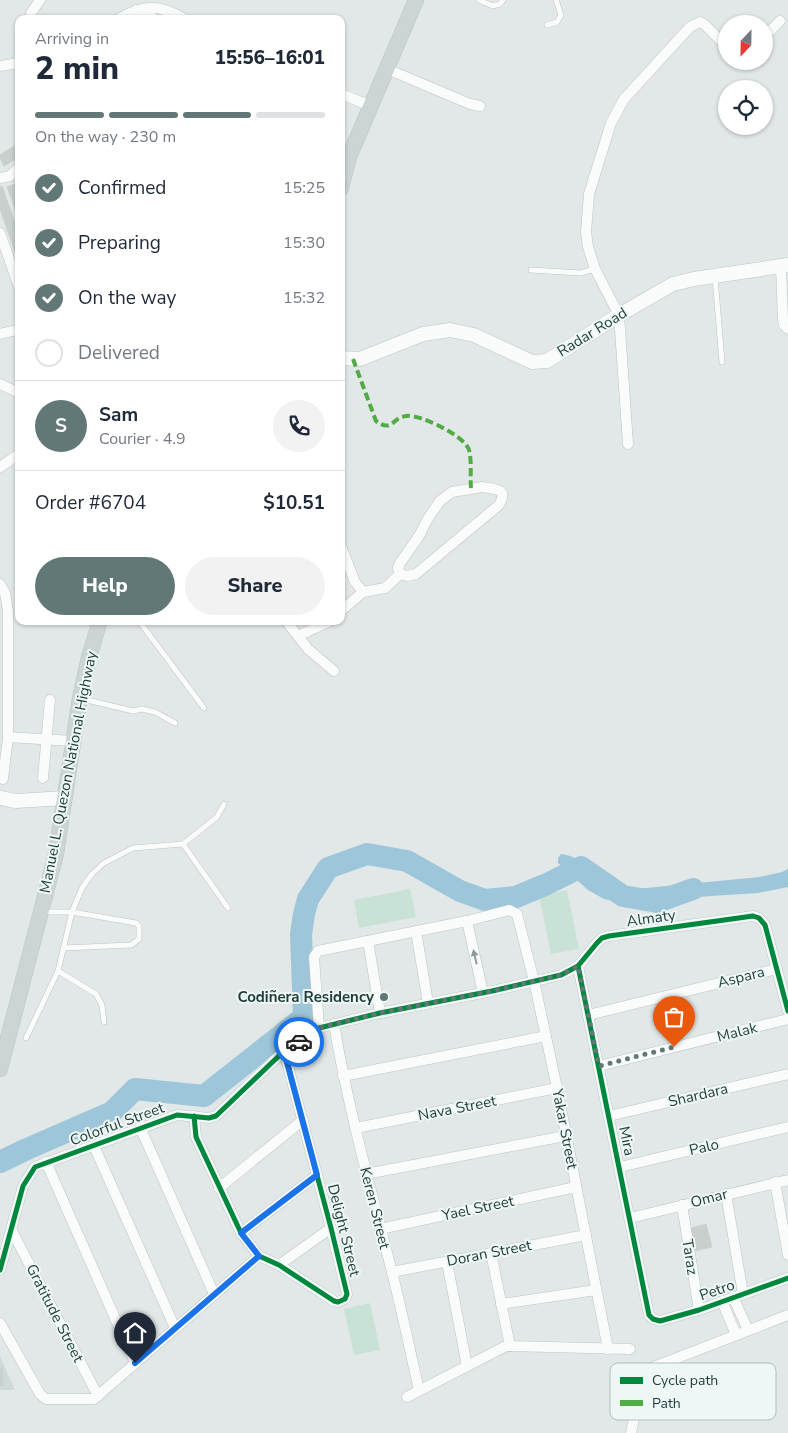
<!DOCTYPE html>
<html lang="en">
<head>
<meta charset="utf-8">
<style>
	:root { --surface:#fff; --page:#f2f2f3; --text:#1f2937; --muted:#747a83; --line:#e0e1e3; --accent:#627877 }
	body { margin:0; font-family:"Nunito Sans",sans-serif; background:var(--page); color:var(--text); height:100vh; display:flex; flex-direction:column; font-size:19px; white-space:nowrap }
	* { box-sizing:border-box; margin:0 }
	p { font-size:16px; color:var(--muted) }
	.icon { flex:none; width:28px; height:28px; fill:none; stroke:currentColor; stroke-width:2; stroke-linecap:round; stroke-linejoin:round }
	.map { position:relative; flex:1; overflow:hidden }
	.side { position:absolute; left:15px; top:15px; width:330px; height:610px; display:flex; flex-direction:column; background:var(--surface); border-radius:10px; box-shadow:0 1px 4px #0004 }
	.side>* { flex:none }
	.needle { width:32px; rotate:202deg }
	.controls { position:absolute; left:718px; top:15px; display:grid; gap:10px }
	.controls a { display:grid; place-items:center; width:55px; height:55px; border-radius:50%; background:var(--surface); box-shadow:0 1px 4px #0004; font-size:25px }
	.pin { position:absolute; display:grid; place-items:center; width:42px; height:42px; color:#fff; margin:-51px -21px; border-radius:50% 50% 50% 0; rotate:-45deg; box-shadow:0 0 5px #0007 }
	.pin .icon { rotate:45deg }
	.courier { position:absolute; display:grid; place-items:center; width:50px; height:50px; margin:-25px; border:4px solid #1a73e8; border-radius:50%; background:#fff; color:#222; box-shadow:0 1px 6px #0007 }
	.head em { font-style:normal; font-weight:800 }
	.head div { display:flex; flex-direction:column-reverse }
	.head { display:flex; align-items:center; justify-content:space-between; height:85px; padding:0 20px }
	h1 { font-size:32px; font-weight:800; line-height:38px }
	.bar { display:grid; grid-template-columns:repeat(4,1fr); gap:8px 5px; align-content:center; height:60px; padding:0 20px }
	.bar i { height:6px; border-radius:4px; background:var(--line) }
	.bar .active { background:var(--accent) }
	.bar p { grid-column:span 4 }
	.line { display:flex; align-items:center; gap:12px; padding:0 20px; border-top:1px solid var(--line) }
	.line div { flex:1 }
	.round { display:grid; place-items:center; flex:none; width:52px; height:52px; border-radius:26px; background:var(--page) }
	ol { padding:0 20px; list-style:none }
	li { display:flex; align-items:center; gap:15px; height:55px }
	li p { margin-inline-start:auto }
	li .icon { padding:5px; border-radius:50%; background:var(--accent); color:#fff; stroke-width:4 }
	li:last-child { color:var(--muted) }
	li i { width:28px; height:28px; border:2px solid var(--line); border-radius:50% }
	.cta { display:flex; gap:10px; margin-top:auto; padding:10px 20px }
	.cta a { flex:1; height:58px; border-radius:30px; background:var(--accent); color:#fff; font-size:20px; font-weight:800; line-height:58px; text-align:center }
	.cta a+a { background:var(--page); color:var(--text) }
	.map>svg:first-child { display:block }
</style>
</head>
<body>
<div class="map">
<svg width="788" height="1433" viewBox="0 0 788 1433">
	<rect width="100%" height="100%" fill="#e1e8e7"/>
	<polygon fill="#cedad7" points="0,1356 15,1390 0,1390"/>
	<g fill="#c9e2d6">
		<polygon points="410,889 416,917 359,928 354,900"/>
		<polygon points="567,890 579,949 551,954 539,896"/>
		<polygon points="370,1303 380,1350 354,1355 344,1309"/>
	</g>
	<path fill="#9ec6da" d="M561 854C586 857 602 883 625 890L760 877 782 872 788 869V887L758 893 620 902 604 899 588 890 558 863V858Z"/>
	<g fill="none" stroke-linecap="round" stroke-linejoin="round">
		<polyline stroke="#9ec6da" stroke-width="22" points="0,1162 27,1149 112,1112 135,1089 204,1096 304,1017 301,934 304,914 308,899 328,868 367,854 407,861 460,891 485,900 516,897 547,884 581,867 623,896 657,902 693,889"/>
	</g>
	<g fill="#c8cfcd" stroke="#cad1cf">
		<polygon points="14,146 19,157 4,166 0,158 0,155"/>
		<polygon points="15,184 19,193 19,219 7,187"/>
		<polygon points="2,186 19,235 19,263 0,209 0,187"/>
		<polygon points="388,993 390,998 379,1001 378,995"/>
		<polygon points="706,1224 712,1247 694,1251 688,1229"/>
		<polygon points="2,1368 3,1386 0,1386 0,1369"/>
	</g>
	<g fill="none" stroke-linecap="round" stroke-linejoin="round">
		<g stroke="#bec5c4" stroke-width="6">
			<g id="lane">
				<polyline points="479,0 493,6 500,4 503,0"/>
				<polyline points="547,25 557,22 561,15 556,0"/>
				<polyline points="531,270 580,273 595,269"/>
				<polyline points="715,277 722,362"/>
				<polyline points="139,621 204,708"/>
				<polyline points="83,699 133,711 142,709 155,712 175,723"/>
				<polyline points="183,844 217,817 224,804"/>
				<polyline points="44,912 72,912 136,923 139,926 139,939 131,945 64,948"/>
				<polyline points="58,971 96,994 102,1005 104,1022"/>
				<polyline points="26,1038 58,971 72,912 82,888 92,874 104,863 133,848 183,844 228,908"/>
			</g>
		</g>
		<g stroke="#bec5c4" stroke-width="11">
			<g id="street">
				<polyline points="136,10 155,19"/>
				<polyline points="30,19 31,13 40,0"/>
				<path d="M118 19C145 4 158 4 185 19"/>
				<polyline points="764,37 780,21"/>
				<polyline points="0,66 19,63"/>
				<polyline points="387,69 470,104 480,106"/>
				<polyline points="341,94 371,106"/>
				<polyline points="0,178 10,176 19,167"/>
				<polyline points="0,233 19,287"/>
				<polyline points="781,266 783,320 784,325 788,329"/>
				<polyline points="0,334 17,330 19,328"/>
				<polyline points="0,384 19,393"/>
				<polyline points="628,444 619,315 595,269 588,247 586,232 589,194 611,123 624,99 690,27 700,22 704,24 726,46"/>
				<polyline points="0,467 19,454"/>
				<path d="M482 487C495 489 509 488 499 505L416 574 407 576 400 574 398 568 400 563 419 536 427 520 440 501 452 492Z"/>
				<polyline points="341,546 355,582 363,592"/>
				<polyline points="0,584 5,593 8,611 8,737 3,779"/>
				<polyline points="341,611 363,592 385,588 400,574"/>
				<polyline points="286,621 308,649 334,671"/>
				<polyline points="298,636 330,621"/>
				<polyline points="8,737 72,741"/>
				<polyline points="43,778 50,700"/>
				<polyline points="467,921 483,993"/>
				<polyline points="416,931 428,1003"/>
				<polyline points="368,941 380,1013"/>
				<polyline points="578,966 649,1315 653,1319 660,1321 699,1310 788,1278"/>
				<polyline points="588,1015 777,969"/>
				<path d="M334 1024C348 1108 371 1190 392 1272 402 1311 410 1351 419 1390"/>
				<polyline points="319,1028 314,957 318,951 467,921 509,910 517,914 534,981 557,1088 608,1349"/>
				<polyline points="599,1066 788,1019"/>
				<polyline points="343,1076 546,1036"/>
				<polyline points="194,1116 196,1137 241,1233 259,1256 279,1265 334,1301 338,1302 345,1299 347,1294 331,1228 284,1051"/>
				<polyline points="609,1116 788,1074"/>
				<polyline points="140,1127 214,1294"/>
				<polyline points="356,1128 557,1088"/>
				<polyline points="94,1146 175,1328"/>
				<polyline points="46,1162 135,1363"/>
				<polyline points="620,1167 788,1127"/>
				<polyline points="366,1174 565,1136"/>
				<polyline points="775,1182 788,1255"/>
				<polyline points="219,1188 303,1120"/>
				<polyline points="726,1194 743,1294"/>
				<polyline points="682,1205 699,1310"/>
				<polyline points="630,1218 788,1180"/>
				<polyline points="380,1229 576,1187"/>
				<polyline points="12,1231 98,1396"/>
				<polyline points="241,1233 317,1175"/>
				<polyline points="491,1253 510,1346"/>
				<polyline points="447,1262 467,1366"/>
				<polyline points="279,1265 331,1228"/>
				<polyline points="0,1270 23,1186 35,1167 177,1115 209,1118 216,1116 284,1051 319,1028 380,1013 492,991 561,975 578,966 597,943 602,938 609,936 753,916 759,918 765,925 788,1011"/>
				<polyline points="392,1272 586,1235"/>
				<polyline points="733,1297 748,1330"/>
				<polyline points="722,1301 736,1335"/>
				<polyline points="501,1304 596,1290"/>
				<polyline points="0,1323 40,1394 46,1399 94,1399 259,1256"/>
				<polyline points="407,1397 506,1346 630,1349"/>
				<path d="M631 1433C635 1415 639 1382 651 1368L788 1315"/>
			</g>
		</g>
		<g stroke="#bdc5c4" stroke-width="15">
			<g id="secondary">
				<polyline points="341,358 360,359 423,334 450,330 474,335 532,362 547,361 619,315 673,284 694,279 788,265"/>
				<polyline points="0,798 16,801 65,798"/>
			</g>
		</g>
		<g stroke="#bbc5c4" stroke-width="16">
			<g id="primary">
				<polyline points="341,188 349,157 416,0"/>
				<polyline points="0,1069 56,854 80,698 89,657 100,621"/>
			</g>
		</g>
		<use href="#lane" stroke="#fafcfb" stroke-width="5"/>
		<use href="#street" stroke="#fafcfb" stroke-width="10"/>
		<use href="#secondary" stroke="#fafcfb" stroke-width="14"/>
		<use href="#primary" stroke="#ccd5d4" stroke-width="15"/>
		<path stroke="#52ac46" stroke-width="4" stroke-dasharray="8 4" stroke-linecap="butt" d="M353 359 376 421C393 433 391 418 406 416 420 414 465 436 469 450 472 461 470 476 471 488"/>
		<g stroke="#eef7f5" stroke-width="8">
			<g id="cycleway">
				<polyline points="578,966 649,1315 653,1319 660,1321 699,1310 788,1278"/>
				<polyline points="194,1116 196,1137 241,1233 259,1256 279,1265 334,1301 338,1302 345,1299 347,1294 331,1228 284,1051"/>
				<polyline points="0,1270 23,1186 35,1167 177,1115 209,1118 216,1116 284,1051 319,1028 380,1013 492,991 561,975 578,966 597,943 602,938 609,936 753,916 759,918 765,925 788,1011"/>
			</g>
		</g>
		<use href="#cycleway" stroke="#00873e" stroke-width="5"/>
	</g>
	<defs><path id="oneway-solid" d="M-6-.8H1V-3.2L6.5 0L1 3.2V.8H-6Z" transform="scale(1.25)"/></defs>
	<use fill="#8c9c9a" href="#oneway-solid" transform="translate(475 957) rotate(-103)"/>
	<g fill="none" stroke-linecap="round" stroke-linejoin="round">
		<polyline stroke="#627877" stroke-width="5" stroke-dasharray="0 9" points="299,1042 319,1028 334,1024 380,1013 492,991 561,975 578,966 599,1066 674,1047"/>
		<polyline stroke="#1a73e8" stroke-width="6" points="135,1363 259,1256 241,1233 317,1175 284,1051 299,1042"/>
	</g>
	<circle fill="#627877" stroke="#eef7f5" stroke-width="2" cx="384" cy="997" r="5"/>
	<g text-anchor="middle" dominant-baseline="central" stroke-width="4" stroke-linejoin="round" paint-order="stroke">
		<g font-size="15" fill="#1e3c3a" stroke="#eef7f5">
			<text transform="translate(592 332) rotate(-32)">Radar Road</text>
			<text transform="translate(68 772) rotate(-79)">Manuel L. Quezon National Highway</text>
			<text transform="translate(651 918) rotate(-8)">Almaty</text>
			<text transform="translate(741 977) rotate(-14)">Aspara</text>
			<text transform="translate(737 1032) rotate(-14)">Malak</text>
			<text transform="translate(698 1095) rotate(-13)">Shardara</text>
			<text transform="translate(457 1108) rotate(-11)">Nava Street</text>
			<text transform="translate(117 1124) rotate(-20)">Colorful Street</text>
			<text transform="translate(565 1129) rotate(79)">Yakar Street</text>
			<text transform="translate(627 1141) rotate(78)">Mira</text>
			<text transform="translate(704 1147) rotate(-13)">Palo</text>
			<text transform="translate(709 1198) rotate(-14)">Omar</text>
			<text transform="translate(375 1208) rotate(76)">Keren Street</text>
			<text transform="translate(478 1208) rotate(-12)">Yael Street</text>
			<text transform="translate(344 1230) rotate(76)">Delight Street</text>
			<text transform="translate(489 1253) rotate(-11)">Doran Street</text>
			<text transform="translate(690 1257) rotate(81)">Taraz</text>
			<text transform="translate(717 1290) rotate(-19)">Petro</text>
			<text transform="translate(55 1313) rotate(63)">Gratitude Street</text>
		</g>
		<g font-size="15" font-weight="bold" fill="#1e3c3a" stroke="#eef7f5" text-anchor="end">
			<text x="374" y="997">Codiñera Residency</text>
		</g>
	</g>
	<rect x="610" y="1363" width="166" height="57" rx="8" fill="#eef7f5" stroke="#b0bfbd" stroke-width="1"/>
	<rect x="620" y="1377" width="23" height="7" fill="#00873e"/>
	<rect x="620" y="1400" width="23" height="6" fill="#52ac46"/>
	<g font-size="14" fill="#1e3c3a">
		<text x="652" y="1385">Cycle path</text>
		<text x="652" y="1408">Path</text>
	</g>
</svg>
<div class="controls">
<a><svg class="needle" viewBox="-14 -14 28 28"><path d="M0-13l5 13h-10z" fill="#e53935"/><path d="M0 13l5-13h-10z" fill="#747a83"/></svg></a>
<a><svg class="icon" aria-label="locate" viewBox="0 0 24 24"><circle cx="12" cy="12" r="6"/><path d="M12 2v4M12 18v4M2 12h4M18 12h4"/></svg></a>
</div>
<div class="pin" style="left:674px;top:1047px;background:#ea580c"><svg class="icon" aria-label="bag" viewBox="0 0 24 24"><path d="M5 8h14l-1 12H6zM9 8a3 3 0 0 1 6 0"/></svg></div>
<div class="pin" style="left:135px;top:1363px;background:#1f2937"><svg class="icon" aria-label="home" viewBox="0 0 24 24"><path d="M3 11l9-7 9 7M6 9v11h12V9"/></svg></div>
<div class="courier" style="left:299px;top:1042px"><svg class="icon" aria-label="car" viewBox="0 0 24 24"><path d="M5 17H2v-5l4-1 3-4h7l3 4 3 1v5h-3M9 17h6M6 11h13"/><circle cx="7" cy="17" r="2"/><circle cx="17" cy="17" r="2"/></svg></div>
<section class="side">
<div class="head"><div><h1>2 min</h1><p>Arriving in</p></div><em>15:56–16:01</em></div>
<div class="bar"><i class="active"></i><i class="active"></i><i class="active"></i><i></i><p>On the way · 230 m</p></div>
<ol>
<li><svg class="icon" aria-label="check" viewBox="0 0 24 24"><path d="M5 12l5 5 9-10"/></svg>Confirmed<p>15:25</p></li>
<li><svg class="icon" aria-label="check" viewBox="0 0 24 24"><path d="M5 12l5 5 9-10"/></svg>Preparing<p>15:30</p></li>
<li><svg class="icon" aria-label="check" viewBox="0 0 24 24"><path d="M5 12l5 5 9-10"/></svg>On the way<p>15:32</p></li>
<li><i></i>Delivered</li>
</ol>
<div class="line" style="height:90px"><b class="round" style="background:var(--accent);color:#fff">S</b><div><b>Sam</b><p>Courier · 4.9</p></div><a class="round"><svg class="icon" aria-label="phone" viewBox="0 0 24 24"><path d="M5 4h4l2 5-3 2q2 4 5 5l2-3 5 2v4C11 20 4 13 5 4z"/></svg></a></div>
<div class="line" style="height:65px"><div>Order #6704</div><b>$10.51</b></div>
<div class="cta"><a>Help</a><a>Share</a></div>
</section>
</div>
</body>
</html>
